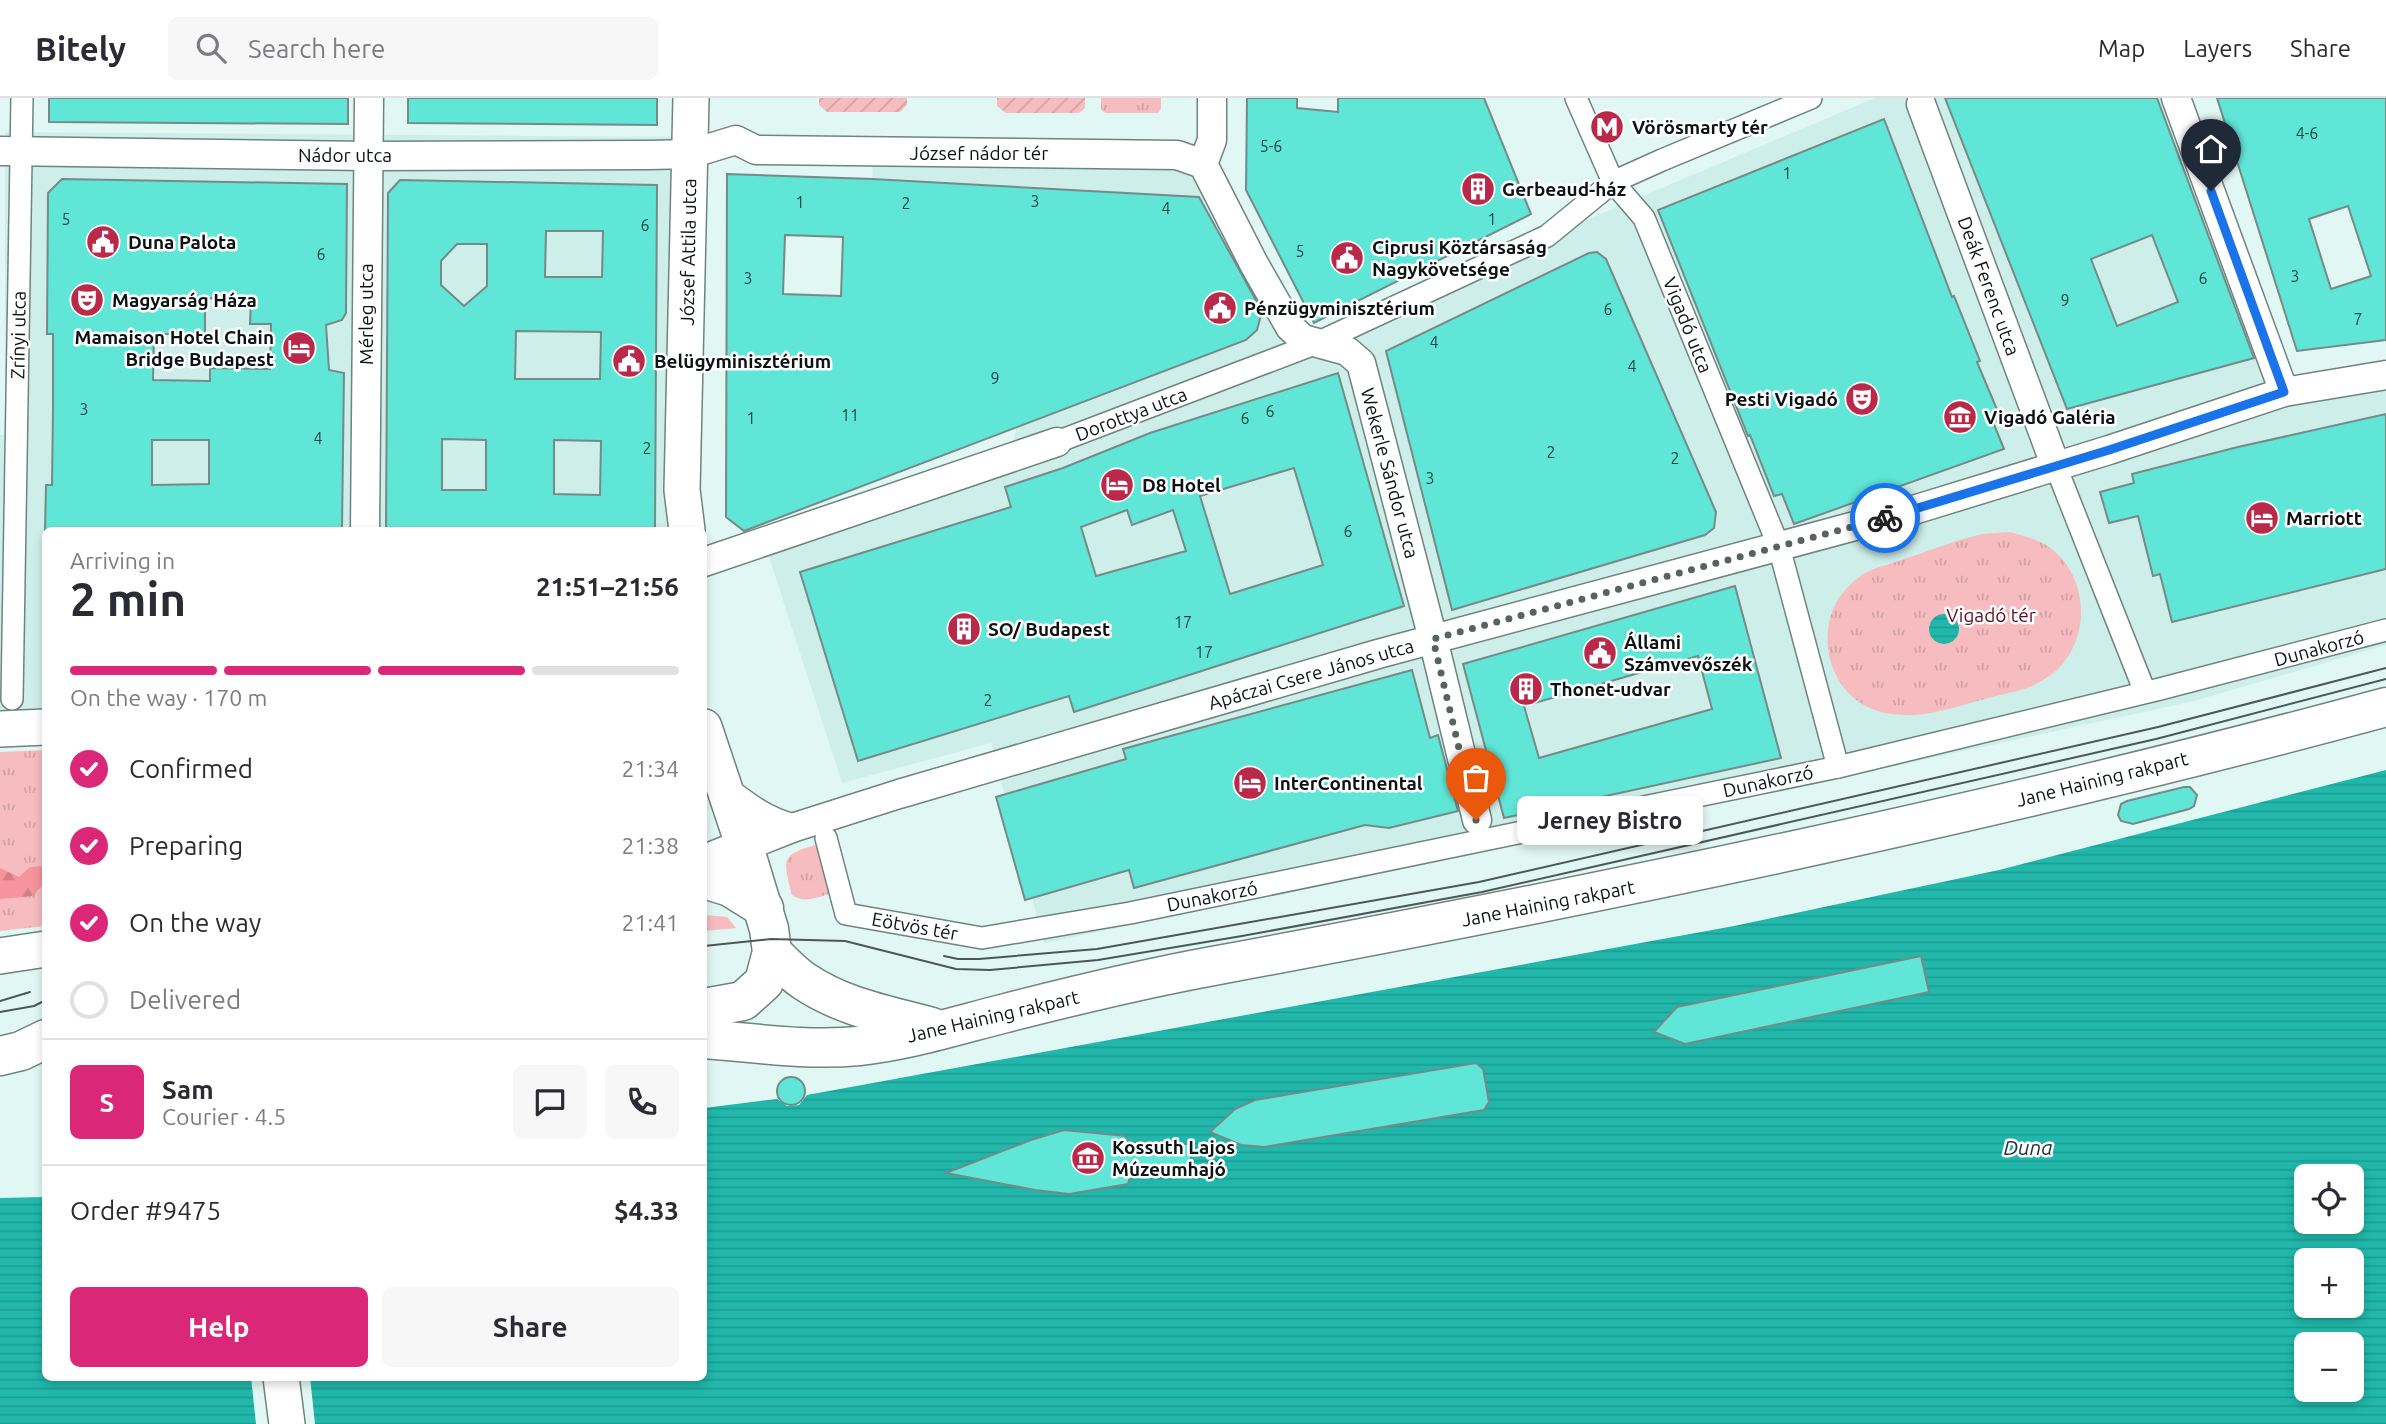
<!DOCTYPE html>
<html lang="en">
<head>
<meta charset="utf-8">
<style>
	:root { --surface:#fff; --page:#f7f7f7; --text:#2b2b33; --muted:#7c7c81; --line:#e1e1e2; --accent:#db2777 }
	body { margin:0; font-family:Ubuntu,sans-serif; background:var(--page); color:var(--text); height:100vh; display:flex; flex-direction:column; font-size:26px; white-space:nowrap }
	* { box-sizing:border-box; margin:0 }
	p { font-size:23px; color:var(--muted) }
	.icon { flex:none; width:38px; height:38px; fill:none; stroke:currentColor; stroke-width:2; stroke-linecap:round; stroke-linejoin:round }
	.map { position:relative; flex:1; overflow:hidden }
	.side { position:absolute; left:42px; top:429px; width:665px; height:854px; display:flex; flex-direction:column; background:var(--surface); border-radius:10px; box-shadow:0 4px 10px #0003 }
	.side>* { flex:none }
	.buttons { position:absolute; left:2294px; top:1066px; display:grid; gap:14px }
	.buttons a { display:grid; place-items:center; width:70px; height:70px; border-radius:10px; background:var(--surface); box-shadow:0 4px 10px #0003; font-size:35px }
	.pin { position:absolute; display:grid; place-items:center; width:60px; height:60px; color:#fff; margin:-72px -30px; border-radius:50% 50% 50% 0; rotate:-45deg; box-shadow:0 0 7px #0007 }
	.pin .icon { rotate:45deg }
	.courier { position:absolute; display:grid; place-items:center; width:70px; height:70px; margin:-35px; border:5px solid #1a73e8; border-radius:50%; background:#fff; color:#222; box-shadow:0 2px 9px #0007 }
	.bubble { position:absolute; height:49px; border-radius:10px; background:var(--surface); box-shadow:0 4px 10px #0003; font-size:23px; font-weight:700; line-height:49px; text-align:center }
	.overview em { font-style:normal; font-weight:700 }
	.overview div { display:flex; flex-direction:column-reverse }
	.overview { display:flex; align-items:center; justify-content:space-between; height:119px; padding:0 28px }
	h1 { font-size:46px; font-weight:700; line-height:52px }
	.bar { display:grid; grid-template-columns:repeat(4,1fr); gap:10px 7px; align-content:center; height:84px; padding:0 28px }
	.bar i { height:9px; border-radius:5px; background:var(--line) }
	.bar .current { background:var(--accent) }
	.bar p { grid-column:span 4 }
	.line { display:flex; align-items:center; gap:18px; padding:0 28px; border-top:2px solid var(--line) }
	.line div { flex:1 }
	.round { display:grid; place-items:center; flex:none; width:74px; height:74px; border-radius:10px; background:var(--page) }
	ol { padding:0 28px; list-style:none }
	li { display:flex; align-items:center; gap:21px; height:77px }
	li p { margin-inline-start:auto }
	li .icon { padding:7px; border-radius:50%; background:var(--accent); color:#fff; stroke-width:4 }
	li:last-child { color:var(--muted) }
	li i { width:38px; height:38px; border:4px solid var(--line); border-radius:50% }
	.button { display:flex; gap:14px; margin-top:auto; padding:14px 28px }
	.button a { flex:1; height:80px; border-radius:10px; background:var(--accent); color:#fff; font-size:28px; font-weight:700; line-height:80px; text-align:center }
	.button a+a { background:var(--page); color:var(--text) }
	header { display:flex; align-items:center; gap:42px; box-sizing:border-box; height:98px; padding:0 35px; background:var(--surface); border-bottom:2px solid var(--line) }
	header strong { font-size:33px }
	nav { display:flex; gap:38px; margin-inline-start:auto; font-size:24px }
	.search { width:490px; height:63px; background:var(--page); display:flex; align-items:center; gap:18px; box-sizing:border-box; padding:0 24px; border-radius:10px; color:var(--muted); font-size:26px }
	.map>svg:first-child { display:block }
</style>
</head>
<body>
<header>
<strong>Bitely</strong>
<div class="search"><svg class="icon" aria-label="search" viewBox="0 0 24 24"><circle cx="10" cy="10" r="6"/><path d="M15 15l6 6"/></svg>Search here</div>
<nav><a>Map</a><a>Layers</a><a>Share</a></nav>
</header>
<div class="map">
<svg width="2386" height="1326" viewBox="0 0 2386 1326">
	<defs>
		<pattern id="grass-tufts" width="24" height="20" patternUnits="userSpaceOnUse" patternTransform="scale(1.75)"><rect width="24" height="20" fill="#f6bcc0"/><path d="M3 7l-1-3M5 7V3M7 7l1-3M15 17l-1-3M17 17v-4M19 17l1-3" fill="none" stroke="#d2a1a4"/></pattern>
		<pattern id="forest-firs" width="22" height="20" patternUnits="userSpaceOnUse" patternTransform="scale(1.75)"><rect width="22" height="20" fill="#f6939d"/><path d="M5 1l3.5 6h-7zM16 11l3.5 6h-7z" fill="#d27e86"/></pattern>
		<pattern id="garden-furrows" width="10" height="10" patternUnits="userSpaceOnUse" patternTransform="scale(1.75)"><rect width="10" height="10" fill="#f6bcc0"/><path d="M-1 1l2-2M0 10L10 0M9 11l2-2" fill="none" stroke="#d2a1a4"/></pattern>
		<pattern id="water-rules" width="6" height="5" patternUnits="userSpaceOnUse" patternTransform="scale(1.75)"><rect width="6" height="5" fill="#21b8ab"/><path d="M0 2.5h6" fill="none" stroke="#1d9d92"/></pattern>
	</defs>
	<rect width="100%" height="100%" fill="#e1f7f3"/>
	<g fill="#ceeee9">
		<polygon points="1875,0 2164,0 2267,287 2386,269 2386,547 2194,603 1821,684 1044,845 991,645 842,685 763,440 1013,344 1017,329 866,230 873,63 1208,58 1309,239"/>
		<polygon points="5,34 683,39 676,432 46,432 45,624 0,628 0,337 5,337"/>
	</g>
	<g fill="url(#grass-tufts)">
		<polygon points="1101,0 1161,0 1161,11 1158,15 1105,15 1101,11"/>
		<path d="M2010 434C2024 438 2037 441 2049 449 2088 477 2092 537 2058 571 2052 577 2040 584 2032 588 2021 593 2007 595 1996 598 1971 604 1932 618 1908 617 1888 617 1869 613 1854 600 1821 572 1818 516 1850 487 1855 482 1861 477 1867 474 1879 468 1894 465 1907 460 1932 452 1958 441 1983 436 1992 435 2001 435 2010 434Z"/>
		<polygon points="45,652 45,828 0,833 0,654"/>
		<path d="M819 746 832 795C818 799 805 806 792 797 783 760 780 757 819 746Z"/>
		<polygon points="704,817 727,819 736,830 704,833"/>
	</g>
	<polygon fill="url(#forest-firs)" points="44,768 45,785 32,798 0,801 0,770 19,779 30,769"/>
	<g fill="url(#garden-furrows)">
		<polygon points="819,0 907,0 907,7 900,14 827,14 819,7"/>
		<polygon points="997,0 1085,0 1085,10 1079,15 1006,15 997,8"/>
	</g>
	<g fill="url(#water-rules)" fill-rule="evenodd">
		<circle cx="1944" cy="531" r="15"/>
		<path d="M2386 672V1326H0V1100L45 1099 46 1279H704V1010L777 1001 787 1008 799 1007 807 997 1734 828 1999 772ZM2306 1078H2352V1124H2306ZM2306 1162H2352V1208H2306ZM2306 1246H2352V1292H2306Z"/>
	</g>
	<polygon fill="#e1f7f3" points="251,1279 310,1279 315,1326 256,1326"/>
	<g fill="#60e6d7" stroke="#768a87" stroke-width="2" fill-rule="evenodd">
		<polygon points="49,0 348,0 348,26 49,24"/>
		<polygon points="408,0 657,0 657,27 408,25"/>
		<polygon points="1247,0 1297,0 1297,10 1338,14 1338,0 1484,0 1531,116 1314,225 1246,92"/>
		<path d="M1945 0H2157L2254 260 2067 311ZM2152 137 2178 204 2117 228 2091 161Z"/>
		<path d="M2217 0H2386V242L2297 253ZM2348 108 2371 178 2331 191 2309 121Z"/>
		<polygon points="1884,21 1952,199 1954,198 1980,263 1977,264 2001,321 1993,324 2004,351 1794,426 1782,396 1774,398 1750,337 1748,338 1658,112"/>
		<path d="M727 76 872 81 1199 99 1258 206 1261 217 1257 232 1246 242 744 433 726 419ZM785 137 843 139 841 198 783 196Z"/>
		<path d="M62 81 347 86 346 215 342 222 326 227 329 272 344 275 342 432H45L46 387H52L53 311V236H47L48 95ZM205 200 251 201 250 226H271L270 271 210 270V283L153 282 154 236H205ZM152 342H209V386L152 387Z"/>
		<path d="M400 82 657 87 655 432H386L388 95ZM546 133H603L602 179H545ZM457 146H487V188L464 208 441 187V163ZM516 233 601 234 600 281H515ZM442 341 486 342V392H442ZM554 342 601 343 600 397 554 396Z"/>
		<polygon points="1597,154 1606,161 1716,414 1714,430 1705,437 1452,512 1386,253 1589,155"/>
		<path d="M1338 275 1404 508 1074 614 1069 598 858 663 800 474 1011 409 1005 389 1063 370 1150 335ZM1294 370 1323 467 1230 496 1200 398ZM1127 412 1132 427 1173 412 1186 453 1096 478 1081 429Z"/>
		<polygon points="2386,316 2386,471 2172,524 2160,476 2153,478 2138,418 2109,425 2100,394 2134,385 2132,376 2238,349"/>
		<path d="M1735 488 1781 660 1504 720 1463 566ZM1698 558 1712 611 1539 660 1524 608Z"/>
		<polygon points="1412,572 1430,640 1438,637 1458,713 1389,730 1365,727 1134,790 1129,772 1025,802 996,699 1126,661 1123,651"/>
		<polygon points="2184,689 2190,689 2197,697 2194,708 2189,711 2133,726 2121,723 2118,717 2121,706 2127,703"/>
		<polygon points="1921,858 1929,894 1685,946 1654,934 1677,909"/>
		<polygon points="1476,965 1483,971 1486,987 1489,1004 1484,1012 1264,1049 1241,1047 1210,1034 1235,1011 1255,1002"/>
		<circle cx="791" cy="993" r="14"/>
		<polygon points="1064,1032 1125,1038 1128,1044 1191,1046 1191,1068 1184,1073 1130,1079 1128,1086 1069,1096 1035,1092 946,1075 1031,1042"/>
	</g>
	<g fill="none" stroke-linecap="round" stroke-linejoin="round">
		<g stroke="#6f8380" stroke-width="24">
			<g id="pedestrian">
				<polyline points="1576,0 1613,84 1644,120 1779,449 1838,669"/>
				<polyline points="1057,344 1317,245 1547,138 1613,84 1662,62 1811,0"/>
				<polyline points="2056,369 2145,594"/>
				<polyline points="12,601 22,0"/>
				<polyline points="826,740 846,816 982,840 1130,815 1838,669 2160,591 2386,532"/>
			</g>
		</g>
		<g stroke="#6f8380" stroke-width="31">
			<g id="minor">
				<polyline points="2176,0 2284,294"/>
				<polyline points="1921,6 2056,369"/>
				<polyline points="0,53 368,58 650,57 690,56 736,42 756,52 1177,57 1203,66"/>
				<polyline points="1203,66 1254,166 1290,229 1303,241 1347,253 1361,265 1433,541 1477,722"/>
				<polyline points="1203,66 1212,42 1212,0"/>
				<polyline points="365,432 369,0"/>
				<polyline points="704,464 1057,344"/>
				<path d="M726 693C747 709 765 723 792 730"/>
				<polyline points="744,749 792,730 899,696 1378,556 1907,414 2109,352 2284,294 2386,277"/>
			</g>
		</g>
		<g stroke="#6f8380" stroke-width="38">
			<g id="tertiary">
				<polyline points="687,432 682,392 691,0"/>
				<polyline points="704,629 744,749 704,765"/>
				<polyline points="0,631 46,629"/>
				<polyline points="0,858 46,851"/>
				<polyline points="281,1279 287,1326"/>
			</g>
		</g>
		<g stroke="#6f8380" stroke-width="41">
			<g id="secondary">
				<polyline points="704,781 730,789 764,810"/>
				<path d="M772 854C782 864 792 875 804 883 842 909 888 917 932 929"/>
				<polyline points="704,910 743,903 764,884 772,854 769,831 744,749"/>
				<path d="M704 941C755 945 808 953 859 948 907 943 955 928 1002 916 1072 898 1142 881 1213 868 1607 795 1999 714 2386 609"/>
				<polyline points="0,958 21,953 46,941"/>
			</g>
		</g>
		<use href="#pedestrian" stroke="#fff" stroke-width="21"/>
		<use href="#minor" stroke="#fff" stroke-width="28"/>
		<use href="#tertiary" stroke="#fff" stroke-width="35"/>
		<use href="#secondary" stroke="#fff" stroke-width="38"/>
		<g stroke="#4c5856" stroke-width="2">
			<polyline points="704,848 771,841 845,843 956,871 990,872 1098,862 1242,838 1482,794 2156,641 2386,581"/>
			<polyline points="944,858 958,861 979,861 1097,851 1479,784 2158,629 2386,570"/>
			<polyline points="0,903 30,894"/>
			<polyline points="0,914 34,908 46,902"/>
		</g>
	</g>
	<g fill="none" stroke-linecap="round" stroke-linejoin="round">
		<polyline stroke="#576361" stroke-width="7" stroke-dasharray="0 12.6" points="1476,722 1433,541 1885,420"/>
		<polyline stroke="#1a73e8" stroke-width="9" points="1885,420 2109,352 2284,294 2211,93"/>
	</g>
	<defs>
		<g id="metro-disc" transform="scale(1.75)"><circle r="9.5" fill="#ba2949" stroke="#fff"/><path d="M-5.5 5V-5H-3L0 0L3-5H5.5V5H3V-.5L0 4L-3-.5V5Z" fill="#fff"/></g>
		<g id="building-disc" transform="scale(1.75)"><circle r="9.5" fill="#ba2949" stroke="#fff"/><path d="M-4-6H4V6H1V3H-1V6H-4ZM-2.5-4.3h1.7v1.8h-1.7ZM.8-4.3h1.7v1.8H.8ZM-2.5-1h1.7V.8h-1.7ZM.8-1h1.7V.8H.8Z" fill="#fff"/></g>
		<g id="civic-disc" transform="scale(1.75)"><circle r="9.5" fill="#ba2949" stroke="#fff"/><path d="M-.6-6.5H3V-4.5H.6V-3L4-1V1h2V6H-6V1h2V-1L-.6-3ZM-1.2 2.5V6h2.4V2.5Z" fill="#fff"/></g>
		<g id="theatre-disc" transform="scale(1.75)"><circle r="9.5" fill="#ba2949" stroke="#fff"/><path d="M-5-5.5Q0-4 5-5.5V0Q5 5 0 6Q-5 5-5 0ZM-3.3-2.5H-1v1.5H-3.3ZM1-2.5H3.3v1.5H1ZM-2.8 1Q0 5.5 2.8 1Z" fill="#fff"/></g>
		<g id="hotel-disc" transform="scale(1.75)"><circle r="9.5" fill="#ba2949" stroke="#fff"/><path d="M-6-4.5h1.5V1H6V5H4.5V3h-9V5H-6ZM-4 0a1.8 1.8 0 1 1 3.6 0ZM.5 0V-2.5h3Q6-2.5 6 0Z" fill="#fff"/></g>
		<g id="museum-disc" transform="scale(1.75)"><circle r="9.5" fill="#ba2949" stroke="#fff"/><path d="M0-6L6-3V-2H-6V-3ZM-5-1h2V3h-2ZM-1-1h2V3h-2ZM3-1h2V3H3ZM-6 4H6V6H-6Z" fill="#fff"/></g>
	</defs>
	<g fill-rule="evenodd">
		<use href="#metro-disc" x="1607" y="29"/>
		<use href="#building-disc" x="1478" y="91"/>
		<use href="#civic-disc" x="103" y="144"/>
		<use href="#civic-disc" x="1347" y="160"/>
		<use href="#theatre-disc" x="87" y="202"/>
		<use href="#civic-disc" x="1220" y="210"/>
		<use href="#hotel-disc" x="299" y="250"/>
		<use href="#civic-disc" x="629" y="263"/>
		<use href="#theatre-disc" x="1862" y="301"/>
		<use href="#museum-disc" x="1960" y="319"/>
		<use href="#hotel-disc" x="1117" y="387"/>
		<use href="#hotel-disc" x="2262" y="420"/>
		<use href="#building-disc" x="964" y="531"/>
		<use href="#civic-disc" x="1600" y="555"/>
		<use href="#building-disc" x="1526" y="591"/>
		<use href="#hotel-disc" x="1250" y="685"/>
		<use href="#museum-disc" x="1088" y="1060"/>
	</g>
	<g text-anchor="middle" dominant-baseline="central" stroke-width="5" stroke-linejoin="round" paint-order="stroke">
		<g font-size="16" fill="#214843">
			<text x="2307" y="35">4-6</text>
			<text x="1271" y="48">5-6</text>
			<text x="1787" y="75">1</text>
			<text x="1035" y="103">3</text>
			<text x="800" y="104">1</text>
			<text x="906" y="105">2</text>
			<text x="1166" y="110">4</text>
			<text x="66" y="121">5</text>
			<text x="1492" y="121">1</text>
			<text x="645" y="127">6</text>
			<text x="1300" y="153">5</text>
			<text x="321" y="156">6</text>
			<text x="2295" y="178">3</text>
			<text x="748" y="180">3</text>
			<text x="2203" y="180">6</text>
			<text x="2065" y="202">9</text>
			<text x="1608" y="211">6</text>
			<text x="2358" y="221">7</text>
			<text x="1434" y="244">4</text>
			<text x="1632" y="268">4</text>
			<text x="995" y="280">9</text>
			<text x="84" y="311">3</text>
			<text x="1270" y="313">6</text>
			<text x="850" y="317">11</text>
			<text x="751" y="320">1</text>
			<text x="1245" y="320">6</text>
			<text x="318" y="340">4</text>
			<text x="647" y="350">2</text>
			<text x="1551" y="354">2</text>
			<text x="1675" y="360">2</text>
			<text x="1430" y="380">3</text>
			<text x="1348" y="433">6</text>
			<text x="1183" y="524">17</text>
			<text x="1204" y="554">17</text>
			<text x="988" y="602">2</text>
		</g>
		<g font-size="19" font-weight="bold" fill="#0c1312" stroke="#fff" text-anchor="start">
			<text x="1632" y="29">Vörösmarty tér</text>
			<text x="1502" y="91">Gerbeaud-ház</text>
			<text x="128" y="144">Duna Palota</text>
			<text x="1372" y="149">Ciprusi Köztársaság<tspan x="1372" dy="22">Nagykövetsége</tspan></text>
			<text x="112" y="202">Magyarság Háza</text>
			<text x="1244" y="210">Pénzügyminisztérium</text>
			<text x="274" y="239" text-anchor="end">Mamaison Hotel Chain<tspan x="274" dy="22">Bridge Budapest</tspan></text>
			<text x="654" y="263">Belügyminisztérium</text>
			<text x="1838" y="301" text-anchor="end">Pesti Vigadó</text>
			<text x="1984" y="319">Vigadó Galéria</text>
			<text x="1142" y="387">D8 Hotel</text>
			<text x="2286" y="420">Marriott</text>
			<text x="988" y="531">SO/ Budapest</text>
			<text x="1624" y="544">Állami<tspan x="1624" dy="22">Számvevőszék</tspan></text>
			<text x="1550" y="591">Thonet-udvar</text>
			<text x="1274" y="685">InterContinental</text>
			<text x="1112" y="1049">Kossuth Lajos<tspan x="1112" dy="22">Múzeumhajó</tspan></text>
		</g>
		<g font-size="19" fill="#0c1312" stroke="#fff">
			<text x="979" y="55">József nádor tér</text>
			<text x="345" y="57">Nádor utca</text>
			<text transform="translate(688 154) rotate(-89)">József Attila utca</text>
			<text transform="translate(1989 188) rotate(70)">Deák Ferenc utca</text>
			<text transform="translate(366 216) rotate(-90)">Mérleg utca</text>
			<text transform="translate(1688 227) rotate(68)">Vigadó utca</text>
			<text transform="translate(18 237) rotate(-89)">Zrínyi utca</text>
			<text transform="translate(1131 316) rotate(-21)">Dorottya utca</text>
			<text transform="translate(1390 375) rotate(75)">Wekerle Sándor utca</text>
			<text transform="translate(2319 550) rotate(-15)">Dunakorzó</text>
			<text transform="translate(1311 576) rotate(-16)">Apáczai Csere János utca</text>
			<text transform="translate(2102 681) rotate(-14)">Jane Haining rakpart</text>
			<text transform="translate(1768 683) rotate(-12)">Dunakorzó</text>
			<text transform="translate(1212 798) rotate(-11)">Dunakorzó</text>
			<text transform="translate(1548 805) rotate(-11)">Jane Haining rakpart</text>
			<text transform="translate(915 828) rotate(10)">Eötvös tér</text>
			<text transform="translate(993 918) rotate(-13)">Jane Haining rakpart</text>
		</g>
		<g font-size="19" fill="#610820" stroke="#fff">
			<text x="1991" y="517">Vigadó tér</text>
		</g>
		<g font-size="21" font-style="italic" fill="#203835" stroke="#fff">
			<text x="2028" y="1049">Duna</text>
		</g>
	</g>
</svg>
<div class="buttons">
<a><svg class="icon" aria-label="locate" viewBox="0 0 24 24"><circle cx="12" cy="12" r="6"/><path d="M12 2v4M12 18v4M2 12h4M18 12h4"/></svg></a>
<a>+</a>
<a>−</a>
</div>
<div class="pin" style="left:1476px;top:722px;background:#ea580c"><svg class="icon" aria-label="bag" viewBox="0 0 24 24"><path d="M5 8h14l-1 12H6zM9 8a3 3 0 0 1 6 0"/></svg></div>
<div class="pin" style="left:2211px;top:93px;background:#1f2937"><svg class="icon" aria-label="home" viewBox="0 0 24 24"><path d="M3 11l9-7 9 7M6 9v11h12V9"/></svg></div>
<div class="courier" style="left:1885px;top:420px"><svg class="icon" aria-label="bike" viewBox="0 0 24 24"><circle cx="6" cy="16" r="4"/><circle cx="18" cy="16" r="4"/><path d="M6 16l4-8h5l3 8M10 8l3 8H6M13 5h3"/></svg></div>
<div class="bubble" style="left:1517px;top:698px;width:186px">Jerney Bistro</div>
<section class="side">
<div class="overview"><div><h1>2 min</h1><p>Arriving in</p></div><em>21:51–21:56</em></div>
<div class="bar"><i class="current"></i><i class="current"></i><i class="current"></i><i></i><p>On the way · 170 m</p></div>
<ol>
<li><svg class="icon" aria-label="check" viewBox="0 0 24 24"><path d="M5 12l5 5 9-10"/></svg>Confirmed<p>21:34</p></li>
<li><svg class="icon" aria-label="check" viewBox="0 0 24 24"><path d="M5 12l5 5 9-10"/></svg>Preparing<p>21:38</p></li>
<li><svg class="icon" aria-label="check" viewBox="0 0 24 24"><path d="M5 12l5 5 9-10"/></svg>On the way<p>21:41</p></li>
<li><i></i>Delivered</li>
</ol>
<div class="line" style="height:126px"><b class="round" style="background:var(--accent);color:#fff">S</b><div><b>Sam</b><p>Courier · 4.5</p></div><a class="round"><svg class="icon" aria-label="chat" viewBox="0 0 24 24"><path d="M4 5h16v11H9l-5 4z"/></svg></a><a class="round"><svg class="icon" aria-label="phone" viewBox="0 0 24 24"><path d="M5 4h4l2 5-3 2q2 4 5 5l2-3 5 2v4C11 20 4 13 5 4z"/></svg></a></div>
<div class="line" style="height:91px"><div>Order #9475</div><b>$4.33</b></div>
<div class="button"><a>Help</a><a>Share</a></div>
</section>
</div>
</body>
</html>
